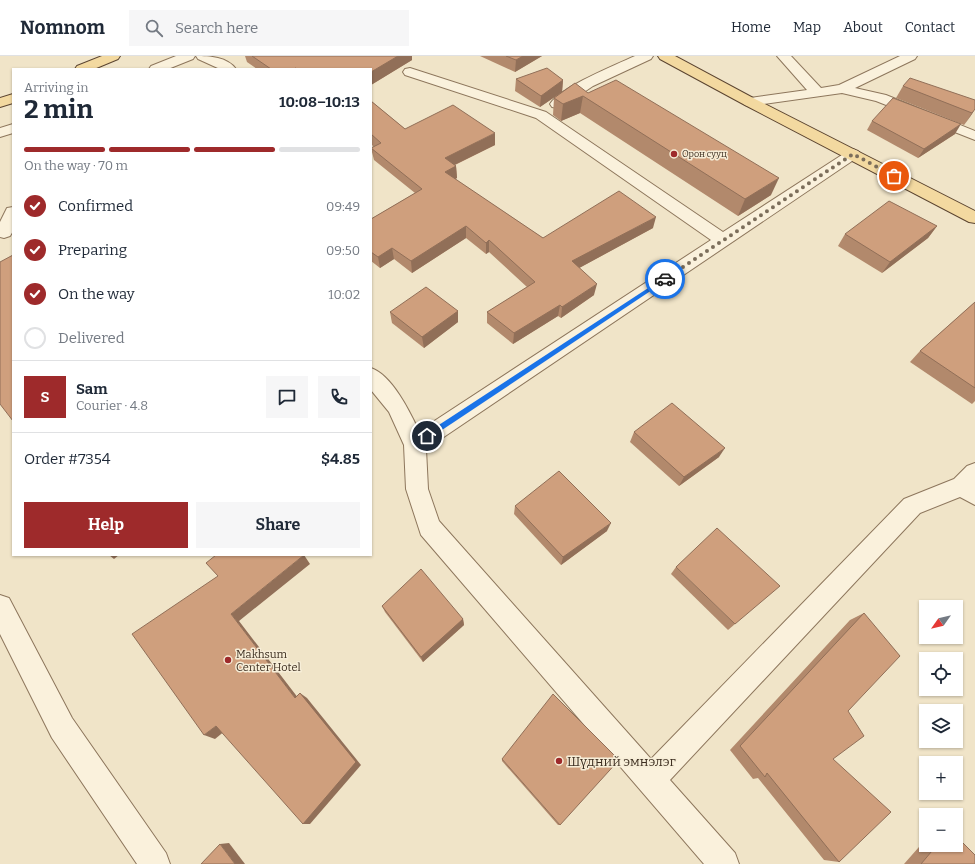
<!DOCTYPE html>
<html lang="en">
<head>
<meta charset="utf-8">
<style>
	:root { --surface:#fff; --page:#f6f6f7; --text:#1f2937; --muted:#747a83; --line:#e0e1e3; --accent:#9e2a2b }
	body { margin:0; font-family:Bitter,serif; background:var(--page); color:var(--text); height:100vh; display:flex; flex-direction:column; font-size:15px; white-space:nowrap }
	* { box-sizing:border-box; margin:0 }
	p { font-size:13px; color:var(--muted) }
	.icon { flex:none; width:22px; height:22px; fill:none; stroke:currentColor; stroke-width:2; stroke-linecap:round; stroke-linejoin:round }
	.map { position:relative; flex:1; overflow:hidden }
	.details { position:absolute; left:12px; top:12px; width:360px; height:488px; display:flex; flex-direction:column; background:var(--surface); border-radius:0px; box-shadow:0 1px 3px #0004 }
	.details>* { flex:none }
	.needle { width:26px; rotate:236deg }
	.tools { position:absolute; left:919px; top:544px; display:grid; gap:8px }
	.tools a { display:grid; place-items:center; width:44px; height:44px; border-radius:0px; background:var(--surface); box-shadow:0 1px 3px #0004; font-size:20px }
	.pin { position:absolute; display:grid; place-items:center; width:34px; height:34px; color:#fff; margin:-17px; border:2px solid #fff; border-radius:50%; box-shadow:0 1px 4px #0007 }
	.courier { position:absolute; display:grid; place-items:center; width:40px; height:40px; margin:-20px; border:3px solid #1a73e8; border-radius:50%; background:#fff; color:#222; box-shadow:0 1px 5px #0007 }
	.overview em { font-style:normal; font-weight:700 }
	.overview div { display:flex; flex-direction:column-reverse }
	.overview { display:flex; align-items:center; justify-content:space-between; height:68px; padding:0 12px }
	h1 { font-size:26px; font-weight:700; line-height:30px }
	.bar { display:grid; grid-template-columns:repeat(4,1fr); gap:6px 4px; align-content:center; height:48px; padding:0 12px }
	.bar i { height:5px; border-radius:3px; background:var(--line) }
	.bar .on { background:var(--accent) }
	.bar p { grid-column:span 4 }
	.line { display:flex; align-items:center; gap:10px; padding:0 12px; border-top:1px solid var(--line) }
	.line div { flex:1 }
	.round { display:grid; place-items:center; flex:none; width:42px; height:42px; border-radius:0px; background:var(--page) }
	ol { padding:0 12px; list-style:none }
	li { display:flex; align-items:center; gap:12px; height:44px }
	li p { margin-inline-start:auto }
	li .icon { padding:4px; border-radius:50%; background:var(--accent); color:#fff; stroke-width:4 }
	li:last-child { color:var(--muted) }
	li i { width:22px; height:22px; border:2px solid var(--line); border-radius:50% }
	.button { display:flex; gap:8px; margin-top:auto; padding:8px 12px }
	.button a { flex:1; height:46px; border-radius:0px; background:var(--accent); color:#fff; font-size:16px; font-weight:700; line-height:46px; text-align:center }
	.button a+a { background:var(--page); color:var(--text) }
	header { display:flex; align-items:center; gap:24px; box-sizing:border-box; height:56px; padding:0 20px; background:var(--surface); border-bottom:1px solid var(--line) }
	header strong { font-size:19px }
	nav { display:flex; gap:22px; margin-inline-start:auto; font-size:14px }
	.search { width:280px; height:36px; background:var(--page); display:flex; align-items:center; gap:10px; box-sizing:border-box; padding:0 14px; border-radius:0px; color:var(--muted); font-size:15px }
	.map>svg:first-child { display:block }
</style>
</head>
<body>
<header>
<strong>Nomnom</strong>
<div class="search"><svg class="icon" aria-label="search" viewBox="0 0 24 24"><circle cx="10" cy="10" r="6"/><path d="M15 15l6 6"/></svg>Search here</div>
<nav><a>Home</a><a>Map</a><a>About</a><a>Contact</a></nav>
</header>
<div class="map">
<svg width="975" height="808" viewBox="0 0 975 808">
	<rect width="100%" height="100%" fill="#f0e4c8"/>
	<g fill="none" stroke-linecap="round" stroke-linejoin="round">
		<g stroke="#8d765c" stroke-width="2">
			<g id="minor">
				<polygon points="176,0 195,0 193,3 168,13 149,13 151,10"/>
				<path d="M196 0C210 0 227 1 236 13H220L198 3Z"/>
				<path d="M635 0H653L651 3 593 30 562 51 557 52 552 51 550 48C561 31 615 9 635 0Z"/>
				<polygon points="777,0 791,0 821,32 839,29 900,0 917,0 915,3 855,32 886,39 975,75 975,84 876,45 842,37 750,50 745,49 743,46 745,43 750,42 807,34"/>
				<path d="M410 12 546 56 723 176 848 95 853 93 858 95 861 98 858 101 426 393 428 433 439 465 651 703 904 443 954 423 967 410 975 407V449L960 441 920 457 670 724 735 797 739 808H704L421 479 406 433 404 389 389 356 371 334V312C392 319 410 356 419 375L711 184 536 62 405 19 403 16 405 13Z"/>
				<polygon points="13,68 13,77 0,81 0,72"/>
				<polygon points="13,151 13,175 10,180 4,182 0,181 0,166 7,152"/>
				<polygon points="0,539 9,542 72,662 166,797 170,808 137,808 52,682 0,578"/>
			</g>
		</g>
		<g stroke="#5b4430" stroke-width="2">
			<g id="major">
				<polygon points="102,0 120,0 118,3 94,13 75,13 77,10"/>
				<polygon points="658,0 675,0 755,43 975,155 975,167 969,166 745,49 660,3"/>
				<polygon points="13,38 13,47 0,51 0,42"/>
			</g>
		</g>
		<use href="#minor" fill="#faf1dc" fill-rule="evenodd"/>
		<use href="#major" fill="#f3d9a0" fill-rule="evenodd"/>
	</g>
	<g fill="#b2896c">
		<polygon points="245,0 412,0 412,4 371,29 371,13 257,13 247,6"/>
		<polygon points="480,0 542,0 515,16"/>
		<polygon points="516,23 563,24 562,36 540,51 515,35"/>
		<polygon points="903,30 975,44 972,58 964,69 896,42"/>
		<polygon points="588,37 771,139 738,160 580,57 561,65 553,59 554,42"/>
		<polygon points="371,45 405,73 495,89 455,109 456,110 457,122 455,123 543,182 653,172 579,212 594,239 561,262 558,260 513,288 487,267 487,256 527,231 489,196 486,198 466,182 412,217 394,203 380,212 371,205 371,163 415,137 374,104 371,92 374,91 371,88"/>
		<polygon points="872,65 955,78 918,102 867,74"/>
		<polygon points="937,170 928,182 882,217 838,190 845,178"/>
		<polygon points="975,246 975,345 972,348 910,306 920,295"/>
		<polygon points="458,255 458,266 424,292 392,267 390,256"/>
		<polygon points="634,376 719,401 679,430 630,386"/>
		<polygon points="515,450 607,475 561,509 514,458"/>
		<polygon points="676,511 735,568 728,574 671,518"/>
		<polygon points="382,550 463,563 464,569 423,606 385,556"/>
		<polygon points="864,557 833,703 839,806 824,804 758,722 753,723 730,694 850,564"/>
		<polygon points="502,703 560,769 558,769 502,705"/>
		<polygon points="926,783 926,789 956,789 975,808 904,808"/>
	</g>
	<g fill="#916f58">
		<polygon points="398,0 412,0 412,4 371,29 371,16"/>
		<polygon points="523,0 542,0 515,16 516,4"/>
		<polygon points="563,24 562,36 540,51 541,40"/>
		<polygon points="583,40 580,57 561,65 563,48"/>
		<polygon points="975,53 972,58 964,69 972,57"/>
		<polygon points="961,68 955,78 918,102 924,93"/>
		<polygon points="495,77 495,89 446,113 445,102"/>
		<polygon points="456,110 457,122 446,128 445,116"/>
		<polygon points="779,122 771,139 738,160 745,143"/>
		<polygon points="656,161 653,172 570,217 572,205"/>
		<polygon points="466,170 466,182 412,217 411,205"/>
		<polygon points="937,170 928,182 882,217 890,206"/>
		<polygon points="489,184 489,196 486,198 486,187"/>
		<polygon points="392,192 394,203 380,212 378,201"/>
		<polygon points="597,228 594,239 561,262 562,251"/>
		<polygon points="560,249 558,260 513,288 514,277"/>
		<polygon points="458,255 458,266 424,292 422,281"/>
		<polygon points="725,392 719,401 679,430 684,421"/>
		<polygon points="611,467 607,475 561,509 563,501"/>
		<polygon points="109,499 119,499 114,503"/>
		<polygon points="304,499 310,508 239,565 302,647 295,642 231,558"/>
		<polygon points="463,563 464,569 423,606 421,601"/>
		<polygon points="300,637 307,642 361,709 310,768 303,768"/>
		<polygon points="216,670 226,674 215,683 204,679"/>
		<polygon points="229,787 245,808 235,808 220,788"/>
	</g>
	<g fill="#cf9f7d" stroke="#916f58">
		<polygon points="252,0 398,0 371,16 371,13 297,13 296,12 293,13 271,13"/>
		<polygon points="506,0 523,0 516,4"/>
		<polygon points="547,12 563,24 541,40 516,23"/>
		<polygon points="910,22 975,44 975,53 972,57 903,30"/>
		<polygon points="616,24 779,122 745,143 583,40 563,48 554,42 575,27 588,37"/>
		<polygon points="893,42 961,68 924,93 872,65"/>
		<polygon points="371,45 405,73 453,49 495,77 445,102 456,110 445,116 543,182 619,135 656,161 572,205 597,228 562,251 560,249 514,277 487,256 535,226 489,184 486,187 466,170 411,205 392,192 378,201 371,196 371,163 422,133 371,92 381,87 371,78"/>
		<polygon points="889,145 937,170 890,206 845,178"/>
		<polygon points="13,199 13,365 0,348 0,206"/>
		<polygon points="426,231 458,255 422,281 390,256"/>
		<polygon points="975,246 975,332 920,295"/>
		<polygon points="672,347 725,392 684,421 634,376"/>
		<polygon points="559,415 611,467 563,501 515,450"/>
		<polygon points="717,472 780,530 735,568 676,511"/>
		<polygon points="216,499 304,499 231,558 295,642 300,637 356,706 303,768 216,670 204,679 132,578 218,520 206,507"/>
		<polygon points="421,513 463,563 421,601 382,550"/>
		<polygon points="864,557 900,600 848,655 864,680 833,703 891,756 839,806 767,717 765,721 740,690"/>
		<polygon points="553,638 619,704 560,769 502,703"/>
		<polygon points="956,780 975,799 975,808 921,808 937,789 956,789"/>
		<polygon points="220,788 235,808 201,808"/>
	</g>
	<polygon fill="#1a73e8" points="665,221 667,222 667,224 430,382 425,382 425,378"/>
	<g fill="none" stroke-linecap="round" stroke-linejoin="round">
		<polyline stroke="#7c6e5b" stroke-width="4" stroke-dasharray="0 7.2" points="665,223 853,98 894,120"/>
	</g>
	<g fill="#9e2a2b" stroke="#f7eed8" stroke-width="1.5">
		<circle cx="674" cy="98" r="4"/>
		<circle cx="228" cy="604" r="4"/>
		<circle cx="559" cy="705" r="4"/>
	</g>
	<g text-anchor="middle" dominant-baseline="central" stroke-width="3" stroke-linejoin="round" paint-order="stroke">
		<g font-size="9" fill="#3d2e20" stroke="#f7eed8" text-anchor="start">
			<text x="682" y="98">Орон сууц</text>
		</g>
		<g font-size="11" fill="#3d2e20" stroke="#f7eed8" text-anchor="start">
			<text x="236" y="598">Makhsum<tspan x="236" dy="13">Center Hotel</tspan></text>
		</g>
		<g font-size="13" fill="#3d2e20" stroke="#f7eed8" text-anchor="start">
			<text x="567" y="705">Шүдний эмнэлэг</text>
		</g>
	</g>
</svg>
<div class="tools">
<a><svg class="needle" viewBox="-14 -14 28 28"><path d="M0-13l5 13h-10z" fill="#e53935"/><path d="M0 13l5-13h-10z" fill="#747a83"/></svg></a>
<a><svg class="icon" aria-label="locate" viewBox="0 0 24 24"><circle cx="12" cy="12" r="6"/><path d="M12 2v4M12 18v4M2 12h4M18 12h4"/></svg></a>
<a><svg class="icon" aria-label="layers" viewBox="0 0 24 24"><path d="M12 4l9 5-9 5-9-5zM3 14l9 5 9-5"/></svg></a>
<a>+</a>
<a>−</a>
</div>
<div class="pin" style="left:894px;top:120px;background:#ea580c"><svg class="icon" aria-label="bag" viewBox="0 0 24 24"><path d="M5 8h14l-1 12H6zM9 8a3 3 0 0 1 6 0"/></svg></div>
<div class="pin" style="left:427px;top:380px;background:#1f2937"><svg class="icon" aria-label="home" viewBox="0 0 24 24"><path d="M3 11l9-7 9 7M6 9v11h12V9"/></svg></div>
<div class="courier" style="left:665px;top:223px"><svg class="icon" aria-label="car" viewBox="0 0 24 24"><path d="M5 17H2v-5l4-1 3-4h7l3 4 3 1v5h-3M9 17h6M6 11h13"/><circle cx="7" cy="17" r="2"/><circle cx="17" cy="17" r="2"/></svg></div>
<section class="details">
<div class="overview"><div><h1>2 min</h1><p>Arriving in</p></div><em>10:08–10:13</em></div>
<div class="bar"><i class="on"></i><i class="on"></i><i class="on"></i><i></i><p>On the way · 70 m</p></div>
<ol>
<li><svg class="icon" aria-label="check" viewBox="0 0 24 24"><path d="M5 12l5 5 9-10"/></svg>Confirmed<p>09:49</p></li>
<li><svg class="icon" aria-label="check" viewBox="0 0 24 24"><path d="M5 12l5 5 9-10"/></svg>Preparing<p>09:50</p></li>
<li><svg class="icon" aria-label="check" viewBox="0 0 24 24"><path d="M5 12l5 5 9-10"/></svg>On the way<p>10:02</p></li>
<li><i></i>Delivered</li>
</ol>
<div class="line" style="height:72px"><b class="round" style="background:var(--accent);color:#fff">S</b><div><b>Sam</b><p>Courier · 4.8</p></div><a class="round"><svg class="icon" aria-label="chat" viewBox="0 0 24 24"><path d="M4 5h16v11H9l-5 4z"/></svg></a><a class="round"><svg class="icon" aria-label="phone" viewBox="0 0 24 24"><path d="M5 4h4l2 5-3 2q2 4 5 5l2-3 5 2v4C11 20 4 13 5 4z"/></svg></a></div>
<div class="line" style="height:52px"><div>Order #7354</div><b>$4.85</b></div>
<div class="button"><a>Help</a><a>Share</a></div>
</section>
</div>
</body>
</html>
